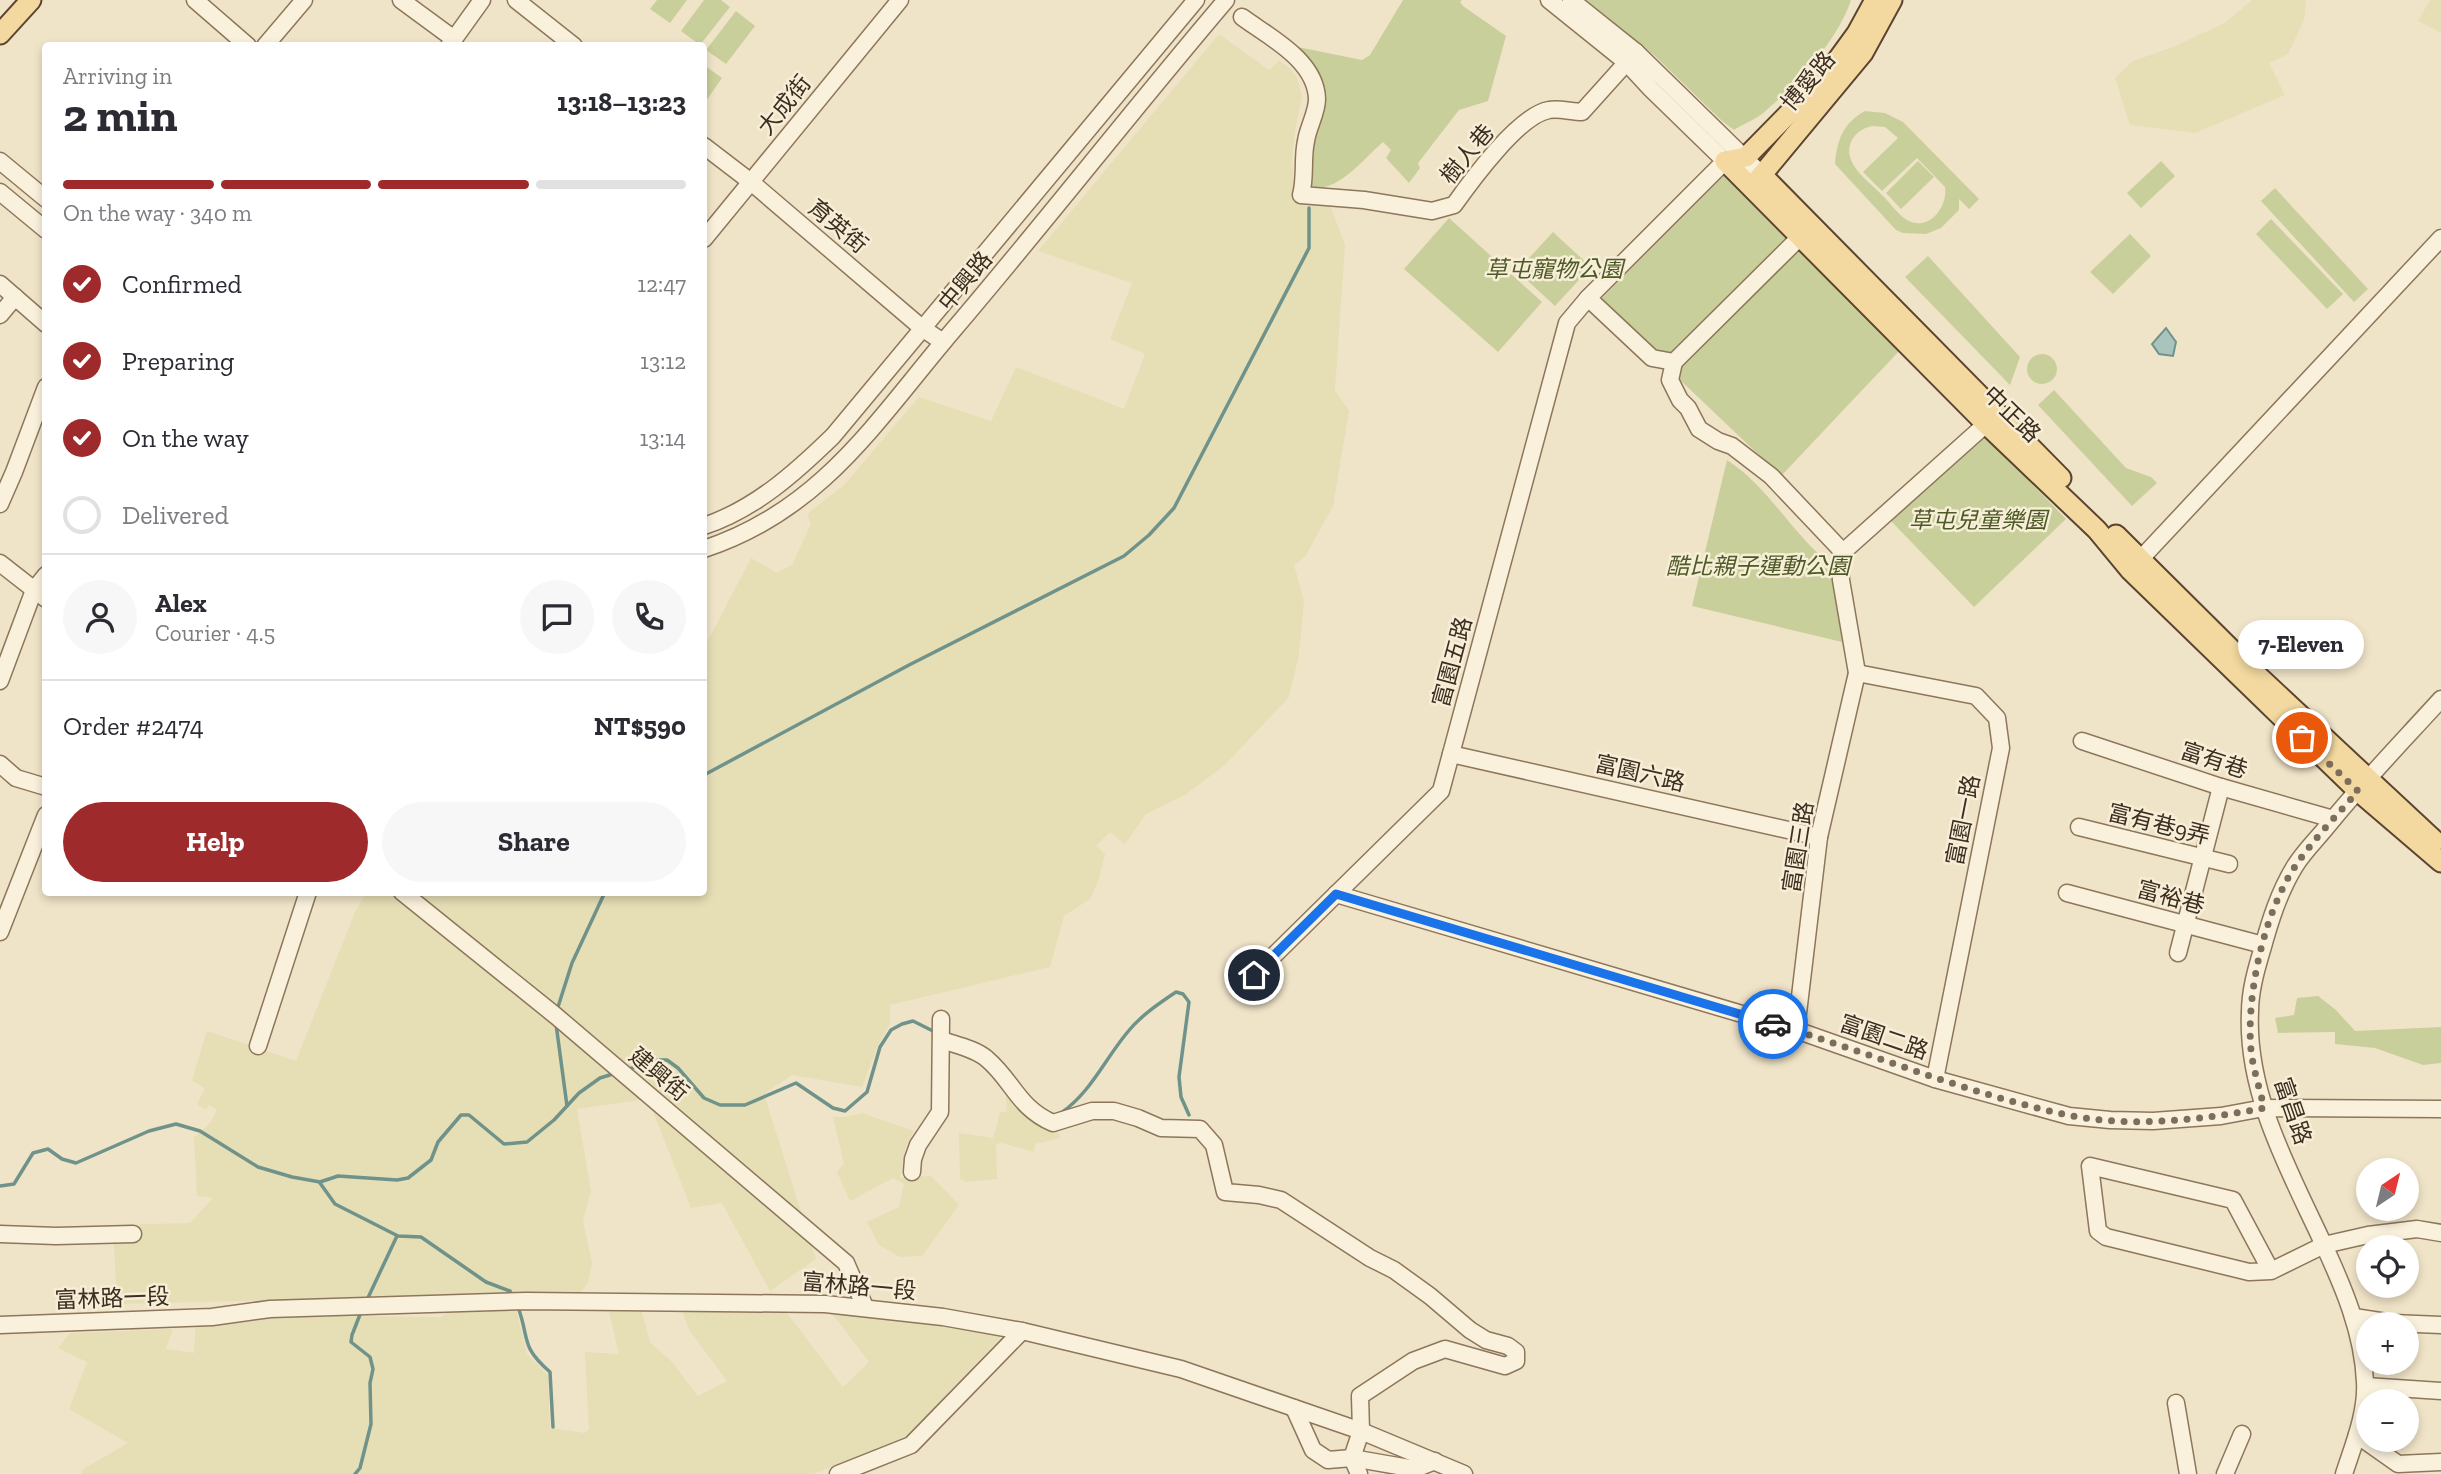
<!DOCTYPE html>
<html lang="en">
<head>
<meta charset="utf-8">
<style>
	:root { --surface:#fff; --page:#f7f7f7; --text:#2b2b33; --muted:#7c7c81; --line:#e1e1e2; --accent:#9e2a2b }
	body { margin:0; font-family:"Zilla Slab","Noto Sans TC",serif; background:var(--page); color:var(--text); height:100vh; display:flex; flex-direction:column; font-size:26px; white-space:nowrap }
	* { box-sizing:border-box; margin:0 }
	p { font-size:23px; color:var(--muted) }
	.icon { flex:none; width:38px; height:38px; fill:none; stroke:currentColor; stroke-width:2; stroke-linecap:round; stroke-linejoin:round }
	.map { position:relative; flex:1; overflow:hidden }
	.panel { position:absolute; left:42px; top:42px; width:665px; height:854px; display:flex; flex-direction:column; background:var(--surface); border-radius:7px; box-shadow:0 4px 10px #0003 }
	.panel>* { flex:none }
	.needle { width:46px; rotate:35deg }
	.fabs { position:absolute; left:2356px; top:1158px; display:grid; gap:14px }
	.fabs a { display:grid; place-items:center; width:63px; height:63px; border-radius:50%; background:var(--surface); box-shadow:0 4px 10px #0003; font-size:35px }
	.pin { position:absolute; display:grid; place-items:center; width:60px; height:60px; color:#fff; margin:-30px; border:4px solid #fff; border-radius:50%; box-shadow:0 2px 7px #0007 }
	.courier { position:absolute; display:grid; place-items:center; width:70px; height:70px; margin:-35px; border:5px solid #1a73e8; border-radius:50%; background:#fff; color:#222; box-shadow:0 2px 9px #0007 }
	.bubble { position:absolute; height:49px; border-radius:24px; background:var(--surface); box-shadow:0 4px 10px #0003; font-size:23px; font-weight:800; line-height:49px; text-align:center }
	.headline em { font-style:normal; font-weight:800 }
	.headline div { display:flex; flex-direction:column-reverse }
	.headline { display:flex; align-items:center; justify-content:space-between; height:119px; padding:0 21px }
	h1 { font-size:46px; font-weight:800; line-height:52px }
	.bar { display:grid; grid-template-columns:repeat(4,1fr); gap:10px 7px; align-content:center; height:84px; padding:0 21px }
	.bar i { height:9px; border-radius:5px; background:var(--line) }
	.bar .current { background:var(--accent) }
	.bar p { grid-column:span 4 }
	.line { display:flex; align-items:center; gap:18px; padding:0 21px; border-top:2px solid var(--line) }
	.line div { flex:1 }
	.round { display:grid; place-items:center; flex:none; width:74px; height:74px; border-radius:37px; background:var(--page) }
	ol { padding:0 21px; list-style:none }
	li { display:flex; align-items:center; gap:21px; height:77px }
	li p { margin-inline-start:auto }
	li .icon { padding:7px; border-radius:50%; background:var(--accent); color:#fff; stroke-width:4 }
	li:last-child { color:var(--muted) }
	li i { width:38px; height:38px; border:4px solid var(--line); border-radius:50% }
	.action { display:flex; gap:14px; margin-top:auto; padding:14px 21px }
	.action a { flex:1; height:80px; border-radius:42px; background:var(--accent); color:#fff; font-size:28px; font-weight:800; line-height:80px; text-align:center }
	.action a+a { background:var(--page); color:var(--text) }
	.map>svg:first-child { display:block }
</style>
</head>
<body>
<div class="map">
<svg width="2441" height="1474" viewBox="0 0 2441 1474">
	<rect width="100%" height="100%" fill="#f0e4c8"/>
	<g fill="#e6deb5">
		<polygon points="2252,0 2306,0 2304,20 2288,54 2269,63 2285,95 2195,133 2130,125 2115,78 2133,61 2173,47 2225,23"/>
		<polygon points="2430,0 2441,0 2441,33 2418,21"/>
		<polygon points="1219,34 1269,70 1279,61 1290,68 1297,78 1302,96 1295,131 1292,159 1295,200 1330,205 1345,245 1335,390 1349,411 1333,506 1305,557 1294,565 1304,601 1299,655 1289,697 1225,765 1185,795 1146,814 1125,844 1110,832 1096,846 1105,854 1099,879 1090,899 1064,916 1050,967 890,1005 890,1024 878,1045 862,1087 792,1075 764,1094 816,1259 770,1291 722,1203 691,1208 648,1099 577,1109 591,1191 583,1221 592,1263 588,1283 580,1293 117,1304 113,1225 190,1223 213,1198 197,1196 194,1138 211,1122 217,1110 209,1105 206,1110 197,1104 205,1089 192,1080 207,1031 296,1061 355,912 366,893 704,892 704,648 751,558 777,573 792,565 811,524 807,514 844,485 919,397 991,421 1016,367 1124,409 1145,354 1110,339 1132,283 1038,251"/>
		<polygon points="1006,1095 1016,1108 1033,1121 1044,1127 1057,1127 1060,1138 1035,1144 1034,1152 1001,1143 996,1145 997,1179 967,1182 960,1179 959,1133 993,1138 1000,1113 1007,1111"/>
		<polygon points="862,1113 914,1131 905,1149 900,1178 931,1176 959,1205 922,1256 900,1257 879,1245 867,1222 899,1207 904,1184 893,1178 850,1201 837,1172 844,1164 833,1117 844,1117"/>
		<polygon points="825,1304 1002,1336 929,1413 910,1436 884,1454 863,1455 813,1474 81,1474 82,1470 128,1443 69,1409 87,1362 58,1348 70,1333 173,1329 166,1349 194,1353 196,1320 271,1315 441,1317 451,1310 516,1309 527,1354 548,1375 550,1428 585,1433 589,1429 585,1352 619,1354 609,1312 642,1312 650,1342 671,1361 698,1396 727,1381 690,1331 680,1307 787,1313 843,1387 869,1362"/>
	</g>
	<g fill="#c9cf9b" fill-rule="evenodd">
		<polygon points="657,0 687,0 670,23 650,9"/>
		<polygon points="704,0 721,0 730,7 700,45 681,31"/>
		<path d="M1403 0H1462L1460 2 1463 6 1506 36 1488 101 1459 110 1418 163 1420 168 1409 183 1386 158 1391 150 1383 142C1362 160 1336 196 1305 187L1315 96 1283 44 1362 60 1370 55Z"/>
		<path d="M1586 0H1851C1838 40 1796 86 1763 113 1755 120 1743 124 1734 130L1722 121 1655 56Z"/>
		<polygon points="736,11 755,26 726,64 706,50"/>
		<polygon points="704,65 722,78 704,104"/>
		<path d="M1865 111 1885 113 1903 122 1979 199 1969 209 1959 199V210L1941 228 1926 234 1903 233 1896 230 1835 164C1837 140 1843 123 1865 111ZM1872 126 1885 127 1898 138 1863 172 1882 191 1917 158 1945 187C1948 205 1931 231 1909 221 1899 217 1890 202 1882 195 1869 181 1842 164 1851 142 1855 133 1863 128 1872 126Z"/>
		<polygon points="1918,161 1934,177 1901,209 1886,193"/>
		<polygon points="2161,161 2175,176 2141,208 2127,193"/>
		<polygon points="1725,173 1902,348 1781,476 1598,302"/>
		<polygon points="2275,188 2368,289 2354,302 2261,201"/>
		<polygon points="1449,218 1542,302 1498,352 1404,269"/>
		<polygon points="2271,219 2343,294 2327,309 2256,234"/>
		<polygon points="1553,232 1591,267 1555,306 1517,271"/>
		<polygon points="2130,234 2151,256 2113,294 2090,272"/>
		<polygon points="1928,256 2020,357 2010,385 1905,277"/>
		<circle cx="2042" cy="369" r="15"/>
		<polygon points="2054,390 2126,468 2151,477 2157,483 2132,506 2038,405"/>
		<polygon points="1982,432 2066,519 1974,607 1891,521"/>
		<path d="M1727 460C1771 488 1794 539 1836 568L1842 642 1692 606Z"/>
		<polygon points="2318,996 2336,1010 2355,1031 2441,1027 2441,1063 2423,1065 2375,1048 2335,1044 2335,1032 2278,1033 2275,1018 2294,1015 2297,998"/>
	</g>
	<polygon fill="#a9c4bc" stroke="#6f938a" stroke-width="2" points="2166,328 2176,342 2173,356 2159,354 2152,344"/>
	<g fill="none" stroke-linecap="round" stroke-linejoin="round">
		<g stroke="#6f938a" stroke-width="3.5">
			<polyline points="704,775 909,665 1124,556 1149,535 1174,508 1187,483 1309,248 1309,208"/>
			<polyline points="557,1010 572,963 605,892"/>
			<polyline points="556,1024 567,1106"/>
			<polyline points="627,1070 653,1060 667,1060 678,1068 704,1098 720,1105 745,1105 796,1083 833,1108 845,1111 867,1092 880,1047 891,1030 902,1024 913,1021 937,1033"/>
			<path d="M1061 1113C1090 1093 1104 1061 1126 1034 1139 1017 1158 1004 1176 992L1183 994 1189 1002 1179 1077 1181 1097 1189 1115"/>
			<polyline points="320,1183 335,1204 398,1236 421,1237 486,1282 510,1291 513,1297"/>
			<polyline points="0,1186 14,1184 33,1153 48,1149 62,1159 76,1163 149,1131 176,1124 200,1131 258,1167 292,1177 320,1182 338,1176 397,1180 408,1178 431,1160 438,1142 461,1115 469,1115 504,1144 527,1142 554,1120 579,1093 600,1078 616,1073"/>
			<polyline points="366,1302 397,1236"/>
			<path d="M518 1307C530 1340 520 1346 550 1372L553 1427"/>
			<polyline points="355,1474 360,1468 371,1424 370,1383 373,1369 370,1357 351,1342 352,1335 361,1312"/>
		</g>
		<g stroke="#8d765c" stroke-width="19">
			<g id="minor">
				<polyline points="195,0 248,46"/>
				<polyline points="401,0 454,39"/>
				<polyline points="516,0 574,46"/>
				<polyline points="1549,0 1626,62 1651,89 1725,161 1588,298 1652,358 1674,362 1800,237"/>
				<polyline points="1571,0 1636,52 1762,175"/>
				<path d="M1242 17C1269 37 1316 60 1317 99 1317 113 1308 127 1306 141 1302 159 1306 176 1301 195L1364 200 1432 211 1454 205C1471 181 1519 115 1549 110 1559 108 1572 112 1582 112L1636 52"/>
				<polyline points="265,46 304,0"/>
				<polyline points="449,46 482,0"/>
				<polyline points="704,146 751,182 922,328 943,342"/>
				<polyline points="0,161 46,199"/>
				<polyline points="0,192 46,230"/>
				<polyline points="704,239 900,0"/>
				<polyline points="0,284 46,324"/>
				<polyline points="0,315 15,297"/>
				<polyline points="1674,362 1670,380 1680,400 1688,408 1699,429 1718,441 1732,446 1771,476 1843,552 1840,562 1841,580 1857,673 1819,837 1796,1030"/>
				<polyline points="0,504 14,472 46,387"/>
				<path d="M704 526C755 509 795 473 833 436L1196 0"/>
				<path d="M704 549C823 510 878 418 955 328 1047 220 1134 108 1226 0"/>
				<polyline points="1843,552 1995,416"/>
				<polyline points="0,563 46,599"/>
				<polyline points="2134,566 2441,238"/>
				<polyline points="1857,673 1976,696 1997,718 2001,748 1935,1079"/>
				<polyline points="0,681 34,590 46,575"/>
				<polyline points="2082,741 2221,787 2333,819"/>
				<polyline points="1451,754 1819,837"/>
				<polyline points="0,764 16,778 46,787"/>
				<polyline points="2079,827 2229,864"/>
				<polyline points="402,892 556,1016 846,1263 865,1307"/>
				<polyline points="2067,893 2263,945"/>
				<polyline points="1336,894 1796,1030 1935,1079 2069,1116 2110,1120 2153,1121 2221,1116 2264,1108 2441,1109"/>
				<polyline points="0,932 46,815"/>
				<polyline points="2178,953 2221,787"/>
				<polyline points="1254,975 1441,791 1567,323 1588,298"/>
				<path d="M942 1040C956 1045 976 1049 987 1059 1013 1081 1018 1108 1053 1123L1092 1111H1114L1138 1118 1161 1128 1200 1129 1214 1145 1225 1192 1259 1195 1281 1200 1370 1258 1394 1270 1430 1296 1470 1330 1486 1340 1508 1346 1516 1352V1361L1505 1366 1445 1349 1413 1361 1360 1396 1361 1431 1352 1458 1359 1474"/>
				<polyline points="258,1046 308,892"/>
				<polyline points="912,1172 913,1159 918,1145 940,1112 941,1019"/>
				<polyline points="0,1234 56,1236 133,1234"/>
				<polyline points="2271,1271 2233,1200 2090,1166 2098,1231 2106,1237 2249,1272 2271,1271 2324,1245 2368,1235 2417,1229 2441,1233"/>
				<polyline points="2354,1317 2393,1323 2441,1325"/>
				<polyline points="0,1325 212,1317 270,1309 526,1301 825,1304 943,1317 1022,1331 1181,1369 1361,1431 1464,1474"/>
				<polyline points="2366,1386 2441,1391"/>
				<polyline points="2176,1403 2188,1474"/>
				<polyline points="1294,1408 1313,1450 1328,1460 1352,1458 1415,1469 1435,1461"/>
				<polyline points="2357,1435 2398,1464 2441,1462"/>
				<polyline points="838,1474 911,1445 1022,1331"/>
				<polyline points="2225,1474 2242,1434"/>
				<path d="M2344 1474C2353 1446 2367 1412 2365 1382 2363 1332 2343 1286 2322 1241 2289 1170 2246 1093 2250 1012 2250 991 2256 970 2262 950 2270 921 2279 892 2295 866 2303 853 2315 841 2325 829 2361 784 2402 742 2441 699"/>
			</g>
		</g>
		<g stroke="#5b4430" stroke-width="23">
			<g id="major">
				<polyline points="0,34 31,0"/>
				<polyline points="1725,161 1986,424 2097,530 2130,570 2358,791 2441,862"/>
				<polyline points="1725,161 1746,157 1796,106 1833,66 1857,33 1875,0"/>
				<polyline points="1762,175 2061,478"/>
				<polyline points="1755,183 1863,53 1892,0"/>
				<polyline points="2116,535 2256,674 2435,841"/>
			</g>
		</g>
		<use href="#minor" stroke="#faf1dc" stroke-width="16"/>
		<use href="#major" stroke="#f3d9a0" stroke-width="19"/>
	</g>
	<g fill="none" stroke-linecap="round" stroke-linejoin="round">
		<path stroke="#7c6e5b" stroke-width="7" stroke-dasharray="0 12.6" d="M1773 1024C1872 1053 1967 1094 2068 1115 2132 1128 2201 1120 2264 1108 2260 1089 2253 1069 2251 1050 2246 995 2264 912 2296 865 2314 839 2337 815 2358 791L2302 738"/>
		<polyline stroke="#1a73e8" stroke-width="9" points="1254,975 1336,894 1773,1024"/>
	</g>
	<g text-anchor="middle" dominant-baseline="central" stroke-width="5" stroke-linejoin="round" paint-order="stroke">
		<g font-size="23" fill="#3d2e20" stroke="#f7eed8">
			<text transform="translate(1808 81) rotate(-50)">博愛路</text>
			<text transform="translate(784 105) rotate(-51)">大成街</text>
			<text transform="translate(1467 154) rotate(-50)">樹人巷</text>
			<text transform="translate(838 226) rotate(40)">育英街</text>
			<text transform="translate(965 281) rotate(-50)">中興路</text>
			<text transform="translate(2012 414) rotate(44)">中正路</text>
			<text transform="translate(1452 662) rotate(-75)">富園五路</text>
			<text transform="translate(2214 760) rotate(18)">富有巷</text>
			<text transform="translate(1640 773) rotate(13)">富園六路</text>
			<text transform="translate(1963 820) rotate(-79)">富園一路</text>
			<text transform="translate(2159 824) rotate(14)">富有巷9弄</text>
			<text transform="translate(1798 847) rotate(-81)">富園三路</text>
			<text transform="translate(2171 897) rotate(15)">富裕巷</text>
			<text transform="translate(1884 1037) rotate(19)">富園二路</text>
			<text transform="translate(659 1074) rotate(40)">建興街</text>
			<text transform="translate(2293 1111) rotate(71)">富昌路</text>
			<text transform="translate(859 1286) rotate(5)">富林路一段</text>
			<text transform="translate(112 1298) rotate(-2)">富林路一段</text>
		</g>
		<g font-size="23" font-style="italic" fill="#4d5a26" stroke="#f7eed8">
			<text x="1554" y="269">草屯寵物公園</text>
			<text x="1978" y="520">草屯兒童樂園</text>
			<text x="1758" y="566">酷比親子運動公園</text>
		</g>
	</g>
</svg>
<div class="fabs">
<a><svg class="needle" viewBox="-14 -14 28 28"><path d="M0-13l5 13h-10z" fill="#e53935"/><path d="M0 13l5-13h-10z" fill="#7c7c81"/></svg></a>
<a><svg class="icon" aria-label="locate" viewBox="0 0 24 24"><circle cx="12" cy="12" r="6"/><path d="M12 2v4M12 18v4M2 12h4M18 12h4"/></svg></a>
<a>+</a>
<a>−</a>
</div>
<div class="pin" style="left:2302px;top:738px;background:#ea580c"><svg class="icon" aria-label="bag" viewBox="0 0 24 24"><path d="M5 8h14l-1 12H6zM9 8a3 3 0 0 1 6 0"/></svg></div>
<div class="pin" style="left:1254px;top:975px;background:#1f2937"><svg class="icon" aria-label="home" viewBox="0 0 24 24"><path d="M3 11l9-7 9 7M6 9v11h12V9"/></svg></div>
<div class="courier" style="left:1773px;top:1024px"><svg class="icon" aria-label="car" viewBox="0 0 24 24"><path d="M5 17H2v-5l4-1 3-4h7l3 4 3 1v5h-3M9 17h6M6 11h13"/><circle cx="7" cy="17" r="2"/><circle cx="17" cy="17" r="2"/></svg></div>
<div class="bubble" style="left:2238px;top:620px;width:126px">7-Eleven</div>
<section class="panel">
<div class="headline"><div><h1>2 min</h1><p>Arriving in</p></div><em>13:18–13:23</em></div>
<div class="bar"><i class="current"></i><i class="current"></i><i class="current"></i><i></i><p>On the way · 340 m</p></div>
<ol>
<li><svg class="icon" aria-label="check" viewBox="0 0 24 24"><path d="M5 12l5 5 9-10"/></svg>Confirmed<p>12:47</p></li>
<li><svg class="icon" aria-label="check" viewBox="0 0 24 24"><path d="M5 12l5 5 9-10"/></svg>Preparing<p>13:12</p></li>
<li><svg class="icon" aria-label="check" viewBox="0 0 24 24"><path d="M5 12l5 5 9-10"/></svg>On the way<p>13:14</p></li>
<li><i></i>Delivered</li>
</ol>
<div class="line" style="height:126px"><a class="round"><svg class="icon" aria-label="person" viewBox="0 0 24 24"><circle cx="12" cy="8" r="4"/><path d="M4 21q1-7 8-7t8 7"/></svg></a><div><b>Alex</b><p>Courier · 4.5</p></div><a class="round"><svg class="icon" aria-label="chat" viewBox="0 0 24 24"><path d="M4 5h16v11H9l-5 4z"/></svg></a><a class="round"><svg class="icon" aria-label="phone" viewBox="0 0 24 24"><path d="M5 4h4l2 5-3 2q2 4 5 5l2-3 5 2v4C11 20 4 13 5 4z"/></svg></a></div>
<div class="line" style="height:91px"><div>Order #2474</div><b>NT$590</b></div>
<div class="action"><a>Help</a><a>Share</a></div>
</section>
</div>
</body>
</html>
